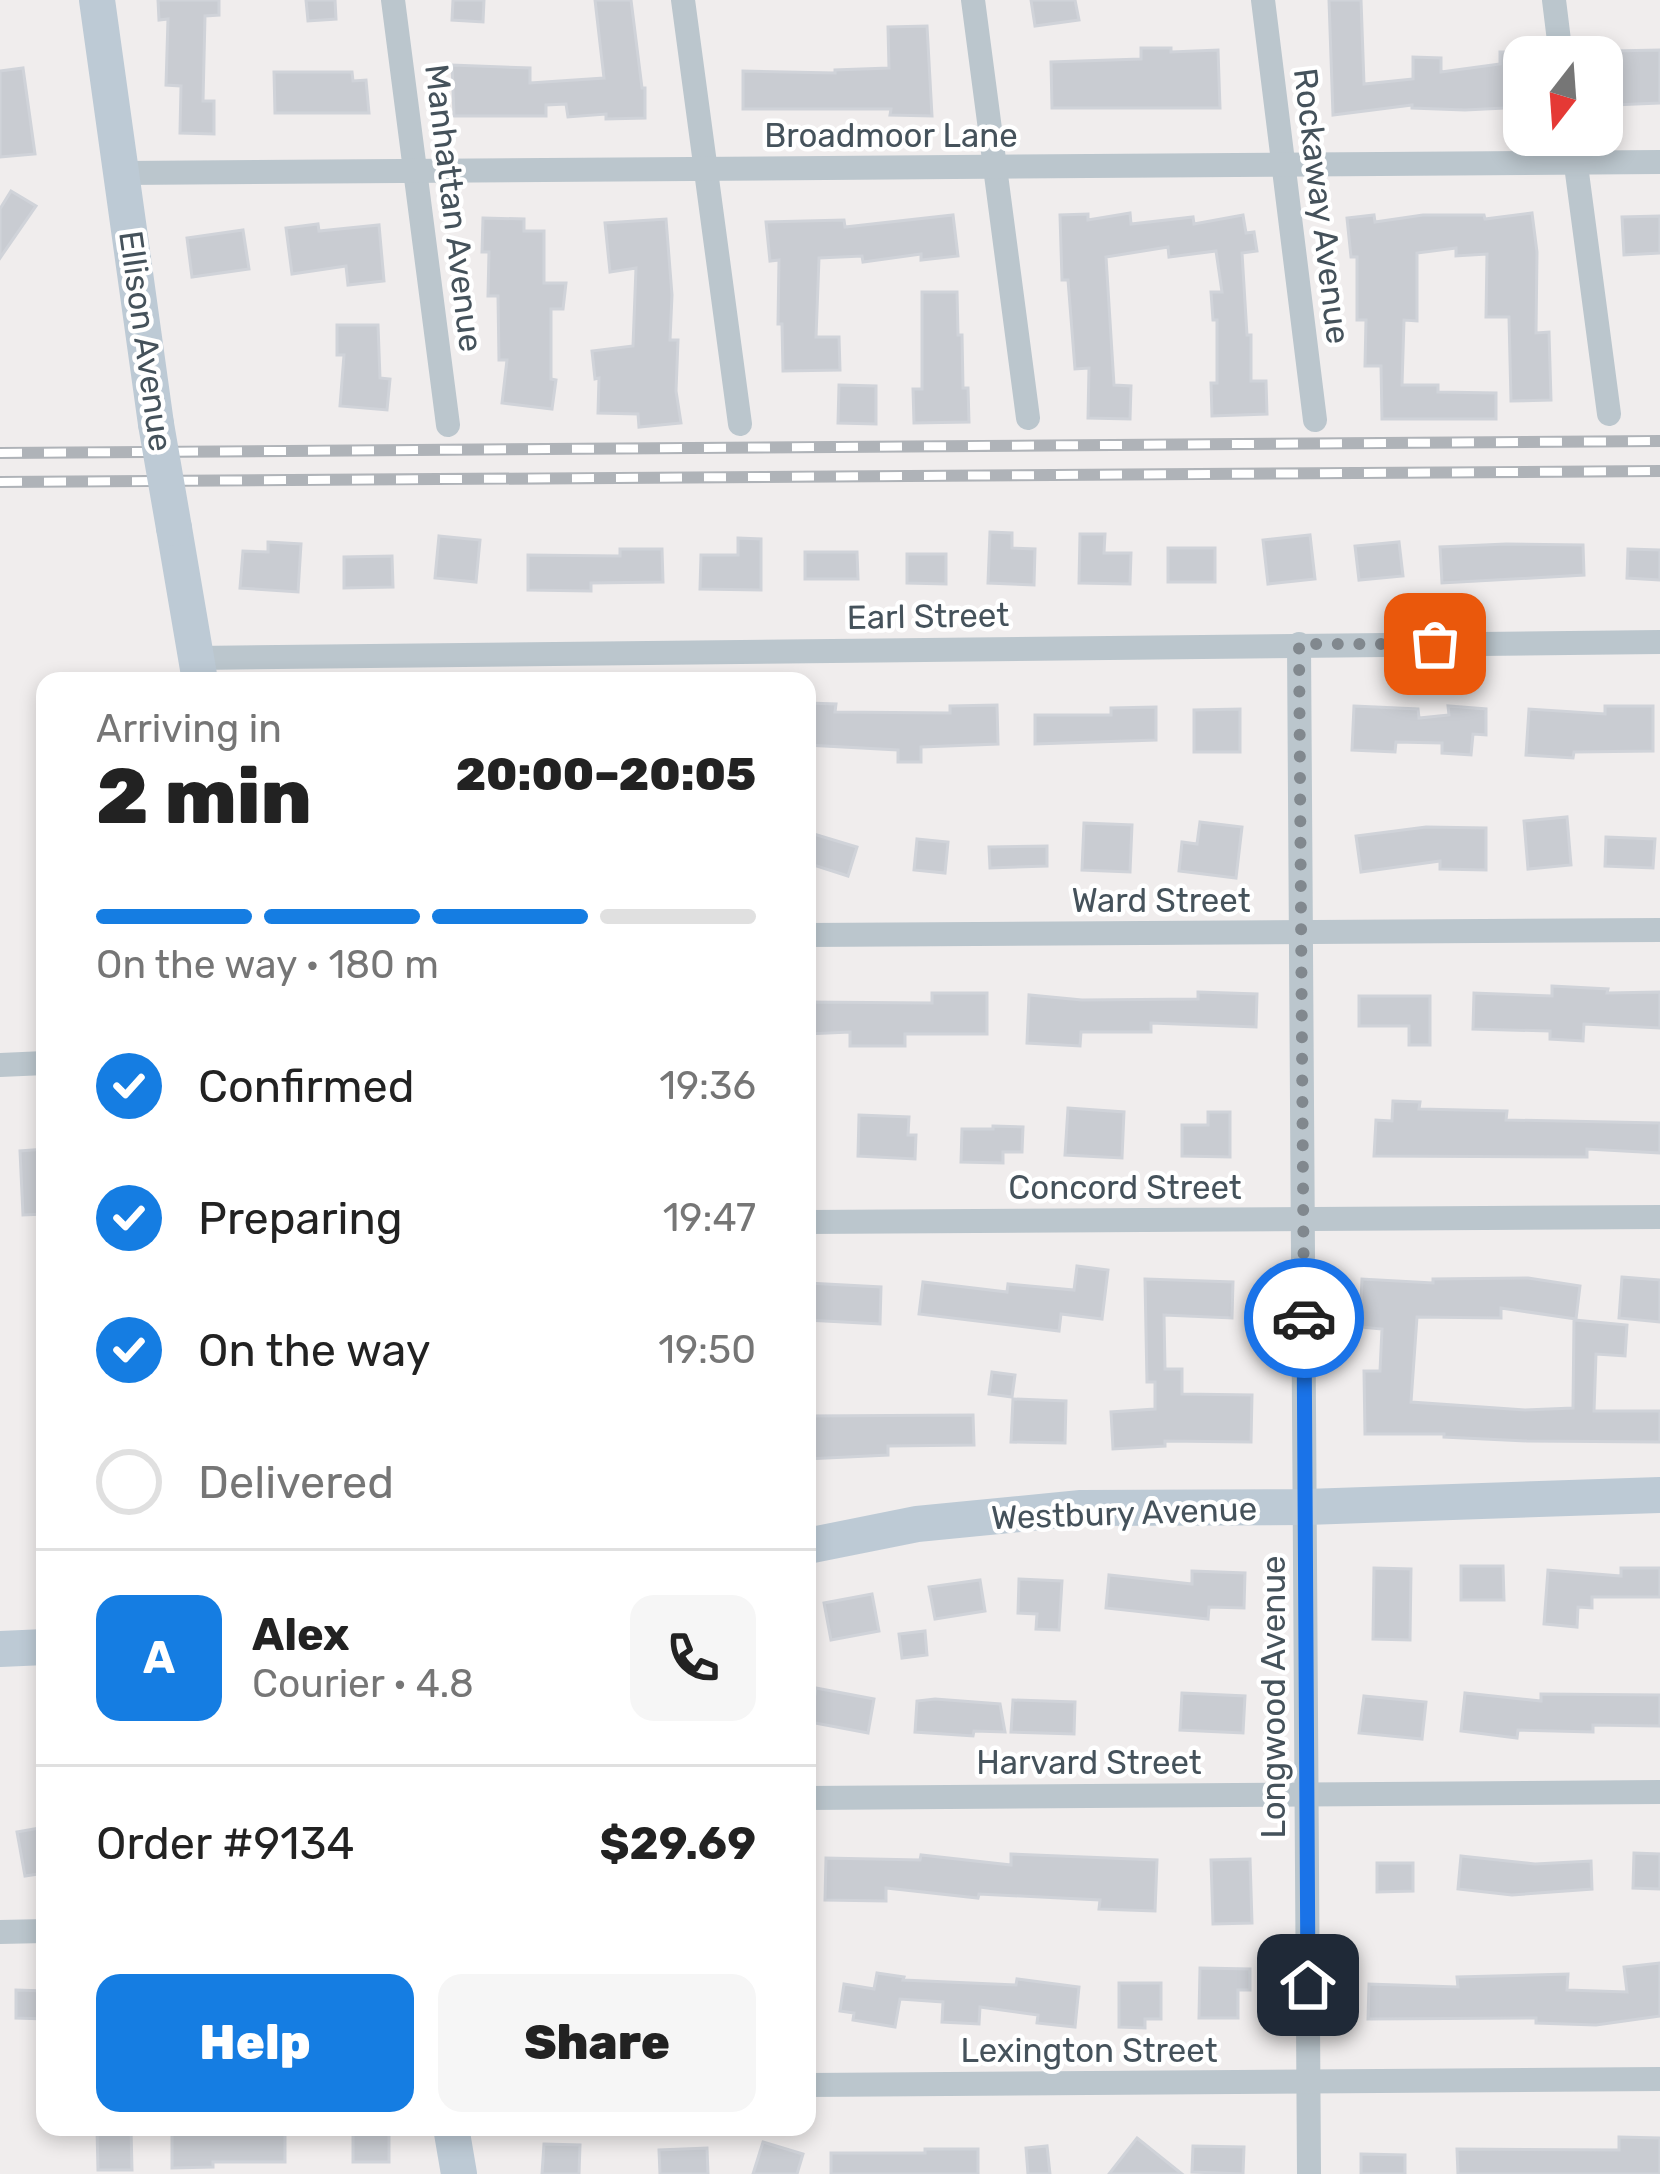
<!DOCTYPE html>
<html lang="en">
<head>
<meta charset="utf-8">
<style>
	:root { --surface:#fff; --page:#f6f6f6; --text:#222; --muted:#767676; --line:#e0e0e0; --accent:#157de2 }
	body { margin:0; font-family:Rubik,sans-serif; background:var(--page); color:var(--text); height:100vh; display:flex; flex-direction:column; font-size:45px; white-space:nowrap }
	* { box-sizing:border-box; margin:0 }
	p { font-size:39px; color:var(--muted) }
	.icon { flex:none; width:66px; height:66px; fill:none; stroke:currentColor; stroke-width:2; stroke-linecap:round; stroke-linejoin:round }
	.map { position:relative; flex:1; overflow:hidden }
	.panel { position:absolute; left:36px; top:672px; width:780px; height:1464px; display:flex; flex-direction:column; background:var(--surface); border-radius:24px; box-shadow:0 6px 18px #0003 }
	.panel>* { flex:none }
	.needle { width:78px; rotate:197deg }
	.buttons { position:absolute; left:1503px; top:36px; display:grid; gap:24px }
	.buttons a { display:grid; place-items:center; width:120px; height:120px; border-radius:24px; background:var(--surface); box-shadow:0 6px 18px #0003; font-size:60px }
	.pin { position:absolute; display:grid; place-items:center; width:102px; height:102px; color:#fff; margin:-51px; border-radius:24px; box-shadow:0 6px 18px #0006 }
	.courier { position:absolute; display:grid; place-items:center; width:120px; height:120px; margin:-60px; border:9px solid #1a73e8; border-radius:50%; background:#fff; color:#222; box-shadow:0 3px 15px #0007 }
	.head em { font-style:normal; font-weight:800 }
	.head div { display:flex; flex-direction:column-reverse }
	.head { display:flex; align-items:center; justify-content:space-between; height:204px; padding:0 60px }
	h1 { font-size:78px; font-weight:800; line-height:90px }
	.bar { display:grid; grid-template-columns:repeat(4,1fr); gap:18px 12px; align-content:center; height:144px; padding:0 60px }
	.bar i { height:15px; border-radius:9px; background:var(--line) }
	.bar .active { background:var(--accent) }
	.bar p { grid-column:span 4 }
	.line { display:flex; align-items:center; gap:30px; padding:0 60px; border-top:3px solid var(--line) }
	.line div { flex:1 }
	.round { display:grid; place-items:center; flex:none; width:126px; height:126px; border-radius:24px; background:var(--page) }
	ol { padding:0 60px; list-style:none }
	li { display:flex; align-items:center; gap:36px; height:132px }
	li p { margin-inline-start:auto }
	li .icon { padding:12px; border-radius:50%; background:var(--accent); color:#fff; stroke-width:4 }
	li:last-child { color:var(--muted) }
	li i { width:66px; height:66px; border:6px solid var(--line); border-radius:50% }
	.button { display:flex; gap:24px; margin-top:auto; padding:24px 60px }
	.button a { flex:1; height:138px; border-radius:24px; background:var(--accent); color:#fff; font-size:48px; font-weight:800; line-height:138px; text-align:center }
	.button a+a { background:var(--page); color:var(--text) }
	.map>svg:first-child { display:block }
</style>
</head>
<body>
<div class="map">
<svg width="1660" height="2174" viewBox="0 0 1660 2174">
	<rect width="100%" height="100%" fill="#f0eded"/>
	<g fill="#c9ccd2" stroke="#d0d3d9" stroke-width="3">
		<polygon points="158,0 219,0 219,15 205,16 203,101 214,101 214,134 180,133 181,86 166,85 168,19 159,20"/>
		<polygon points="306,0 335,0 336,19 308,21"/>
		<polygon points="453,0 484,0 483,22 452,20"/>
		<polygon points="595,0 631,0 642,88 645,88 645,118 606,119 606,114 568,117 566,104 546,105 546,116 454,116 452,65 530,68 530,83 604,78"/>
		<polygon points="1031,0 1075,0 1079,20 1035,26"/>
		<polygon points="1329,0 1361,0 1364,84 1413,79 1413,57 1441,58 1441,72 1500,64 1500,52 1524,52 1524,107 1465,110 1412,108 1412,105 1333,115"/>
		<polygon points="927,26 932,116 890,115 891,109 743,109 743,71 835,73 835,70 889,68 888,27"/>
		<polygon points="1141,48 1171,48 1171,52 1218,50 1220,108 1052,108 1051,62 1141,59"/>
		<polygon points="1660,50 1660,103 1614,105 1613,51"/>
		<polygon points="23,68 35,154 0,157 0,71"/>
		<polygon points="274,72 352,72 353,81 366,80 369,113 275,113"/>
		<polygon points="11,191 36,206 0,258 0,209"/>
		<polygon points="1130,213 1131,224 1193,217 1194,224 1243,215 1246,233 1254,232 1257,251 1242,253 1247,335 1251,335 1251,381 1266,381 1267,414 1212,416 1211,383 1217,383 1217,320 1213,320 1211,292 1222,292 1216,251 1169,257 1168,247 1106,257 1114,385 1131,386 1130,419 1088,418 1089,368 1075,369 1068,280 1062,280 1060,215 1088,214 1088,220"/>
		<polygon points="1532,213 1537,252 1536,333 1549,332 1551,400 1511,401 1509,317 1486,317 1487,254 1456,256 1456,248 1417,253 1417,321 1404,320 1402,385 1438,385 1438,392 1496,393 1496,419 1382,419 1381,366 1365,366 1366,320 1357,320 1357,257 1351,257 1347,218 1374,215 1375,222 1423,215 1484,215 1485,219"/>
		<polygon points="953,215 958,256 921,260 921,254 863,262 862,256 819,258 816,337 839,337 840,370 783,371 782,324 778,324 779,260 770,261 766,222 844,220 845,227"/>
		<polygon points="1660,216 1660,253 1624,255 1622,217"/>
		<polygon points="483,218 524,219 524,231 544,231 544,283 566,283 563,309 551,309 551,379 556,380 552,409 502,403 507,360 499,360 498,296 488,296 489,252 482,252"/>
		<polygon points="666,219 672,295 670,340 678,340 676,391 681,423 639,427 638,414 598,413 599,378 595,379 592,351 633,346 636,268 610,272 605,223"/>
		<polygon points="318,224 319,231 379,225 384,281 348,285 346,266 292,274 286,228"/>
		<polygon points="243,230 249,269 192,277 187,238"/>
		<polygon points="922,292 957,292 958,335 962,335 963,388 968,388 969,422 914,423 913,389 922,389"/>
		<polygon points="337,325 378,325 380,378 390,379 387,410 340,406 344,355 337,355"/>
		<polygon points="839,385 876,386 876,424 838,423"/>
		<polygon points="990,532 1012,533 1012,548 1035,549 1034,585 988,583"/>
		<polygon points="1080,534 1105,534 1104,553 1131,553 1130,584 1079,583"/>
		<polygon points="1310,535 1315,579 1268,584 1263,540"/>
		<polygon points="439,536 480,540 476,582 435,578"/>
		<polygon points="738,538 761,539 761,590 700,589 701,555 738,555"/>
		<polygon points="268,542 301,544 298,592 240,588 243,551 268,552"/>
		<polygon points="1399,542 1403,576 1359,580 1355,546"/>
		<polygon points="1506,544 1583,545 1584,575 1442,583 1440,547"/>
		<rect x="1168" y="548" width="47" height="34"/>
		<polygon points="620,549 662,549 663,582 591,583 591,591 528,590 528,555 620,556"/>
		<polygon points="1628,549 1660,550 1660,580 1627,578"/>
		<polygon points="805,552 857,552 858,579 805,579"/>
		<polygon points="907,554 946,554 946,584 907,583"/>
		<polygon points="392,556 393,587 344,588 344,557"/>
		<polygon points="807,703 836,704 835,712 950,713 950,706 997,705 998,744 921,747 921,762 898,762 898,750 807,745"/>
		<polygon points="1354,706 1418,709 1419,718 1449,715 1448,706 1486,709 1486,735 1473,734 1471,755 1442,753 1442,743 1396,742 1395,752 1352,750"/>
		<polygon points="1605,706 1653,706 1653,751 1574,752 1573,758 1526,755 1529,709 1605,714"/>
		<polygon points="1156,707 1156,740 1035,744 1035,715 1111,715 1111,708"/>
		<polygon points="1240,709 1240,752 1194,752 1194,710"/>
		<polygon points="1567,817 1571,865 1528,869 1524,821"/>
		<polygon points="1200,822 1242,827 1236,878 1179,871 1182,842 1197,844"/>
		<polygon points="1084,823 1132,825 1130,872 1082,870"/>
		<polygon points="1426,827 1486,828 1486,870 1440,869 1440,861 1361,872 1356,836"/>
		<polygon points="807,832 857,847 848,876 807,863"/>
		<polygon points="1606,837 1655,839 1653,868 1605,866"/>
		<polygon points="917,839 948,842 945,873 914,870"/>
		<polygon points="1047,846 1047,866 990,868 989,847"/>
		<polygon points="1552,986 1608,989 1607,993 1660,992 1660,1028 1584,1024 1583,1041 1550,1039 1550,1031 1473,1029 1474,993 1552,996"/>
		<polygon points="1198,992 1257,994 1256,1027 1151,1023 1151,1032 1081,1032 1080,1046 1027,1043 1029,995 1082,1000 1198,999"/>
		<polygon points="932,993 987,993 987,1034 905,1034 905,1046 850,1046 850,1032 807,1034 807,1002 932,1003"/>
		<polygon points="1359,996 1430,996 1430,1045 1409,1045 1409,1026 1359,1026"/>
		<polygon points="1393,1101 1420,1102 1419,1109 1507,1111 1506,1120 1660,1123 1660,1153 1587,1149 1587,1157 1374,1156 1376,1120 1392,1121"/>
		<polygon points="1068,1108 1124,1112 1122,1158 1065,1155"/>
		<polygon points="1208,1112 1230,1112 1230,1157 1182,1156 1182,1125 1208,1125"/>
		<polygon points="859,1115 909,1117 908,1135 916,1135 915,1159 858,1156"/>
		<polygon points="993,1126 1023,1127 1022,1152 1003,1152 1003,1163 961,1162 962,1129 993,1129"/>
		<polygon points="45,1149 45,1214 23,1215 20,1151"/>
		<polygon points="1077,1266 1108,1270 1102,1319 1061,1314 1059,1331 919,1314 923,1282 1007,1292 1008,1284 1074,1290"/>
		<polygon points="1622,1277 1660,1280 1660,1322 1619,1318"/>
		<polygon points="1528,1278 1580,1286 1576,1319 1501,1308 1501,1318 1417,1317 1411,1402 1525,1410 1573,1408 1574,1320 1627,1325 1625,1356 1596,1354 1594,1411 1660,1411 1660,1442 1527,1441 1444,1437 1444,1434 1365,1434 1364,1371 1380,1371 1382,1329 1360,1327 1362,1279 1433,1283 1433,1279"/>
		<polygon points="1145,1279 1233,1282 1232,1318 1164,1315 1165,1369 1182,1369 1182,1394 1252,1395 1251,1442 1165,1441 1165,1446 1113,1449 1111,1412 1155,1409 1155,1382 1147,1382"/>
		<polygon points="807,1283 881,1287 880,1324 807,1320"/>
		<polygon points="992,1372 1015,1375 1012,1397 989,1394"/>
		<polygon points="1013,1399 1066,1401 1065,1443 1011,1442"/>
		<polygon points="973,1415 974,1445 888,1446 888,1455 807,1459 807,1416"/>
		<polygon points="1461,1566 1503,1566 1504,1600 1461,1600"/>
		<polygon points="1374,1568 1411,1569 1410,1640 1373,1639"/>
		<polygon points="1621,1568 1660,1568 1660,1597 1592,1597 1592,1608 1578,1607 1577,1627 1544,1624 1548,1570 1621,1576"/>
		<polygon points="1192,1571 1245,1573 1244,1608 1209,1607 1208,1619 1106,1608 1109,1575 1192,1584"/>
		<polygon points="1019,1579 1062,1581 1059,1630 1036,1629 1037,1614 1018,1613"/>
		<polygon points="980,1580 985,1611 935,1619 929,1587"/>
		<polygon points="872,1594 879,1631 831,1640 824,1603"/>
		<polygon points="925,1631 927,1655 902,1658 899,1634"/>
		<polygon points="816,1688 874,1699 868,1733 810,1722"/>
		<polygon points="1182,1693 1245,1696 1243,1733 1180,1730"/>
		<polygon points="1465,1693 1541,1701 1541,1694 1660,1695 1660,1726 1593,1725 1593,1732 1518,1730 1517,1738 1461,1731"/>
		<polygon points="1364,1696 1426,1702 1422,1739 1359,1733"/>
		<polygon points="935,1699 1000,1704 1005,1732 974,1731 973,1736 915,1732 917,1701"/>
		<polygon points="1013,1700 1075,1702 1074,1734 1011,1732"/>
		<polygon points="45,1827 45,1873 25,1876 17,1832"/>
		<polygon points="1634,1853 1660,1854 1660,1889 1633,1888"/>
		<polygon points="1011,1854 1157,1860 1155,1911 1099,1909 1100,1900 979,1894 978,1898 886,1888 886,1901 825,1900 826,1858 920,1860 921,1855 1011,1865"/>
		<polygon points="1461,1856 1535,1864 1591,1861 1592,1889 1512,1895 1458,1889"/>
		<polygon points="1250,1859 1252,1923 1213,1924 1211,1860"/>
		<polygon points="1377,1863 1413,1863 1413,1891 1377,1892"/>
		<polygon points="1660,1963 1660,2016 1596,2025 1536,2023 1536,2018 1368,2019 1369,1984 1458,1987 1457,1977 1568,1974 1567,1990 1627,1992 1624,1967"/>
		<polygon points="1200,1968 1250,1969 1250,1990 1238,1990 1238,2018 1199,2018"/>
		<polygon points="877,1973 904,1977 903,1980 1016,1985 1017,1979 1079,1987 1075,2027 1037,2023 1038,2015 980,2007 979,2024 942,2022 943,2002 900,1999 895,2027 853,2020 854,2013 840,2011 844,1984 874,1989"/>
		<polygon points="1119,1983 1161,1983 1161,2019 1145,2019 1145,2028 1119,2027"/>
		<polygon points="16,1990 45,1991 45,2019 16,2018"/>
		<polygon points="247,2127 285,2127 285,2162 213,2162 213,2167 172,2168 172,2131"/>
		<rect x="353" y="2128" width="36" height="34"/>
		<polygon points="97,2129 131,2129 132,2170 98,2170"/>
		<polygon points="1619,2137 1660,2138 1660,2174 1458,2174 1457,2149 1619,2150"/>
		<polygon points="1137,2138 1182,2174 1109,2174"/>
		<polygon points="763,2142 803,2154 797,2174 753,2174"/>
		<polygon points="544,2144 580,2145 579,2174 542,2174"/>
		<polygon points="1047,2146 1050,2174 1028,2174 1026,2148"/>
		<polygon points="1193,2146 1244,2147 1243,2174 1192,2172"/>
		<polygon points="707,2148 708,2174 660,2174 659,2150"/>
		<polygon points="925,2149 978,2149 978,2174 831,2174 831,2153 925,2153"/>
		<polygon points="1361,2154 1405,2155 1405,2174 1361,2174"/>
	</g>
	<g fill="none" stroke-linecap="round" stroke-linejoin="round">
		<g stroke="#bbc6cd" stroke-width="24">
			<polyline points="393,0 448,425"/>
			<polyline points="683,0 740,424"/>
			<polyline points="973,0 1028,418"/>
			<polyline points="1263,0 1315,420"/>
			<polyline points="1554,0 1561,57"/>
			<polyline points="1572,135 1609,414"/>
			<polyline points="123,173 1660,162"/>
			<polyline points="1299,644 1309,2174"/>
			<polyline points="196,658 1660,642"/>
			<polyline points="807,935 1660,930"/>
			<polyline points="0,1065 45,1063"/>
			<polyline points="807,1222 1660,1217"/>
			<polyline points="807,1798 1660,1792"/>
			<polyline points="0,1932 45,1931"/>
			<polyline points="807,2085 1660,2079"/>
		</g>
		<g stroke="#bdcad5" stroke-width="36">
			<polyline points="97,0 156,424"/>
			<polyline points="174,528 200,681"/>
			<polyline points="807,1546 917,1524 1081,1508 1306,1507 1660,1495"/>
			<polyline points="0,1649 45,1647"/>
			<polyline points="451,2127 459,2174"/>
		</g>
		<g stroke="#afb3b8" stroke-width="12">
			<g id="rail">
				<polyline points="0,453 1660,441"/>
				<polyline points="0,482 1660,471"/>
			</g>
		</g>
		<use href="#rail" stroke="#fff" stroke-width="8" stroke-dasharray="22" stroke-linecap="butt"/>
		<polyline stroke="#bdcad5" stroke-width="36" points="156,424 174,528"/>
	</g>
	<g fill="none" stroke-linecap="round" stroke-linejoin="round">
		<polyline stroke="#81888e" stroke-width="12" stroke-dasharray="0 21.6" points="1304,1318 1299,644 1435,644"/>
		<polyline stroke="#1a73e8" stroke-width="15" points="1304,1318 1308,1985"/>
	</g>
	<g text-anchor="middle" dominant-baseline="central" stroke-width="9" stroke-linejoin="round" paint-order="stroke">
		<g font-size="33" fill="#45525b" stroke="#fff">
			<text x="891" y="135">Broadmoor Lane</text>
			<text transform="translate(1322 206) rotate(83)">Rockaway Avenue</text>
			<text transform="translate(454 208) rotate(83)">Manhattan Avenue</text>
			<text transform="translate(146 341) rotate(82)">Ellison Avenue</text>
			<text transform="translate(928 616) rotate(-1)">Earl Street</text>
			<text x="1161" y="900">Ward Street</text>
			<text x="1125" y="1187">Concord Street</text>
			<text transform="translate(1124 1513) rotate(-2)">Westbury Avenue</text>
			<text transform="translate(1273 1697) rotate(-90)">Longwood Avenue</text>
			<text x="1089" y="1762">Harvard Street</text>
			<text x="1089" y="2050">Lexington Street</text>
		</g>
	</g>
</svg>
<div class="buttons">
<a><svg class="needle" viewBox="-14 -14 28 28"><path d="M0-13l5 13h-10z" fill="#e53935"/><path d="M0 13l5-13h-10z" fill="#767676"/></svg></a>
</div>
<div class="pin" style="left:1435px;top:644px;background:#ea580c"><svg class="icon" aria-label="bag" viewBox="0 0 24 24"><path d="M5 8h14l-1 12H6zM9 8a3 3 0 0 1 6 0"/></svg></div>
<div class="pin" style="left:1308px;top:1985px;background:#1f2937"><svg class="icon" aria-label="home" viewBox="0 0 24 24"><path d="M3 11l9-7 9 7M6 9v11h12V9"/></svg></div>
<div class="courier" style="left:1304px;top:1318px"><svg class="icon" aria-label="car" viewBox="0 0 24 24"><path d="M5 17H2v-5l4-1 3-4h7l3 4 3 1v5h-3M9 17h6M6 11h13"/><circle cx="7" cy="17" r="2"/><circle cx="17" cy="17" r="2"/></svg></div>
<section class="panel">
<div class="head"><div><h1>2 min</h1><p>Arriving in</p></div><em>20:00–20:05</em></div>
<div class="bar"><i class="active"></i><i class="active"></i><i class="active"></i><i></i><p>On the way · 180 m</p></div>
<ol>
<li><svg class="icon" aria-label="check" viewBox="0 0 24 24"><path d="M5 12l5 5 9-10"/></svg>Confirmed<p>19:36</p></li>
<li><svg class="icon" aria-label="check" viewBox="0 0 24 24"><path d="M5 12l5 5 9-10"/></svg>Preparing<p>19:47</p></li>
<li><svg class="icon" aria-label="check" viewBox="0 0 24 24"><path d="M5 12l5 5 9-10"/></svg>On the way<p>19:50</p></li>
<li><i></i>Delivered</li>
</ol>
<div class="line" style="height:216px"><b class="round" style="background:var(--accent);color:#fff">A</b><div><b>Alex</b><p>Courier · 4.8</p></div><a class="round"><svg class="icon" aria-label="phone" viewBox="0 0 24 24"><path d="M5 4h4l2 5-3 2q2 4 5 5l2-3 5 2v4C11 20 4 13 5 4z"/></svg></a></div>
<div class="line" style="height:156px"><div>Order #9134</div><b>$29.69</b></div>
<div class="button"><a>Help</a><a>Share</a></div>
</section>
</div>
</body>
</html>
